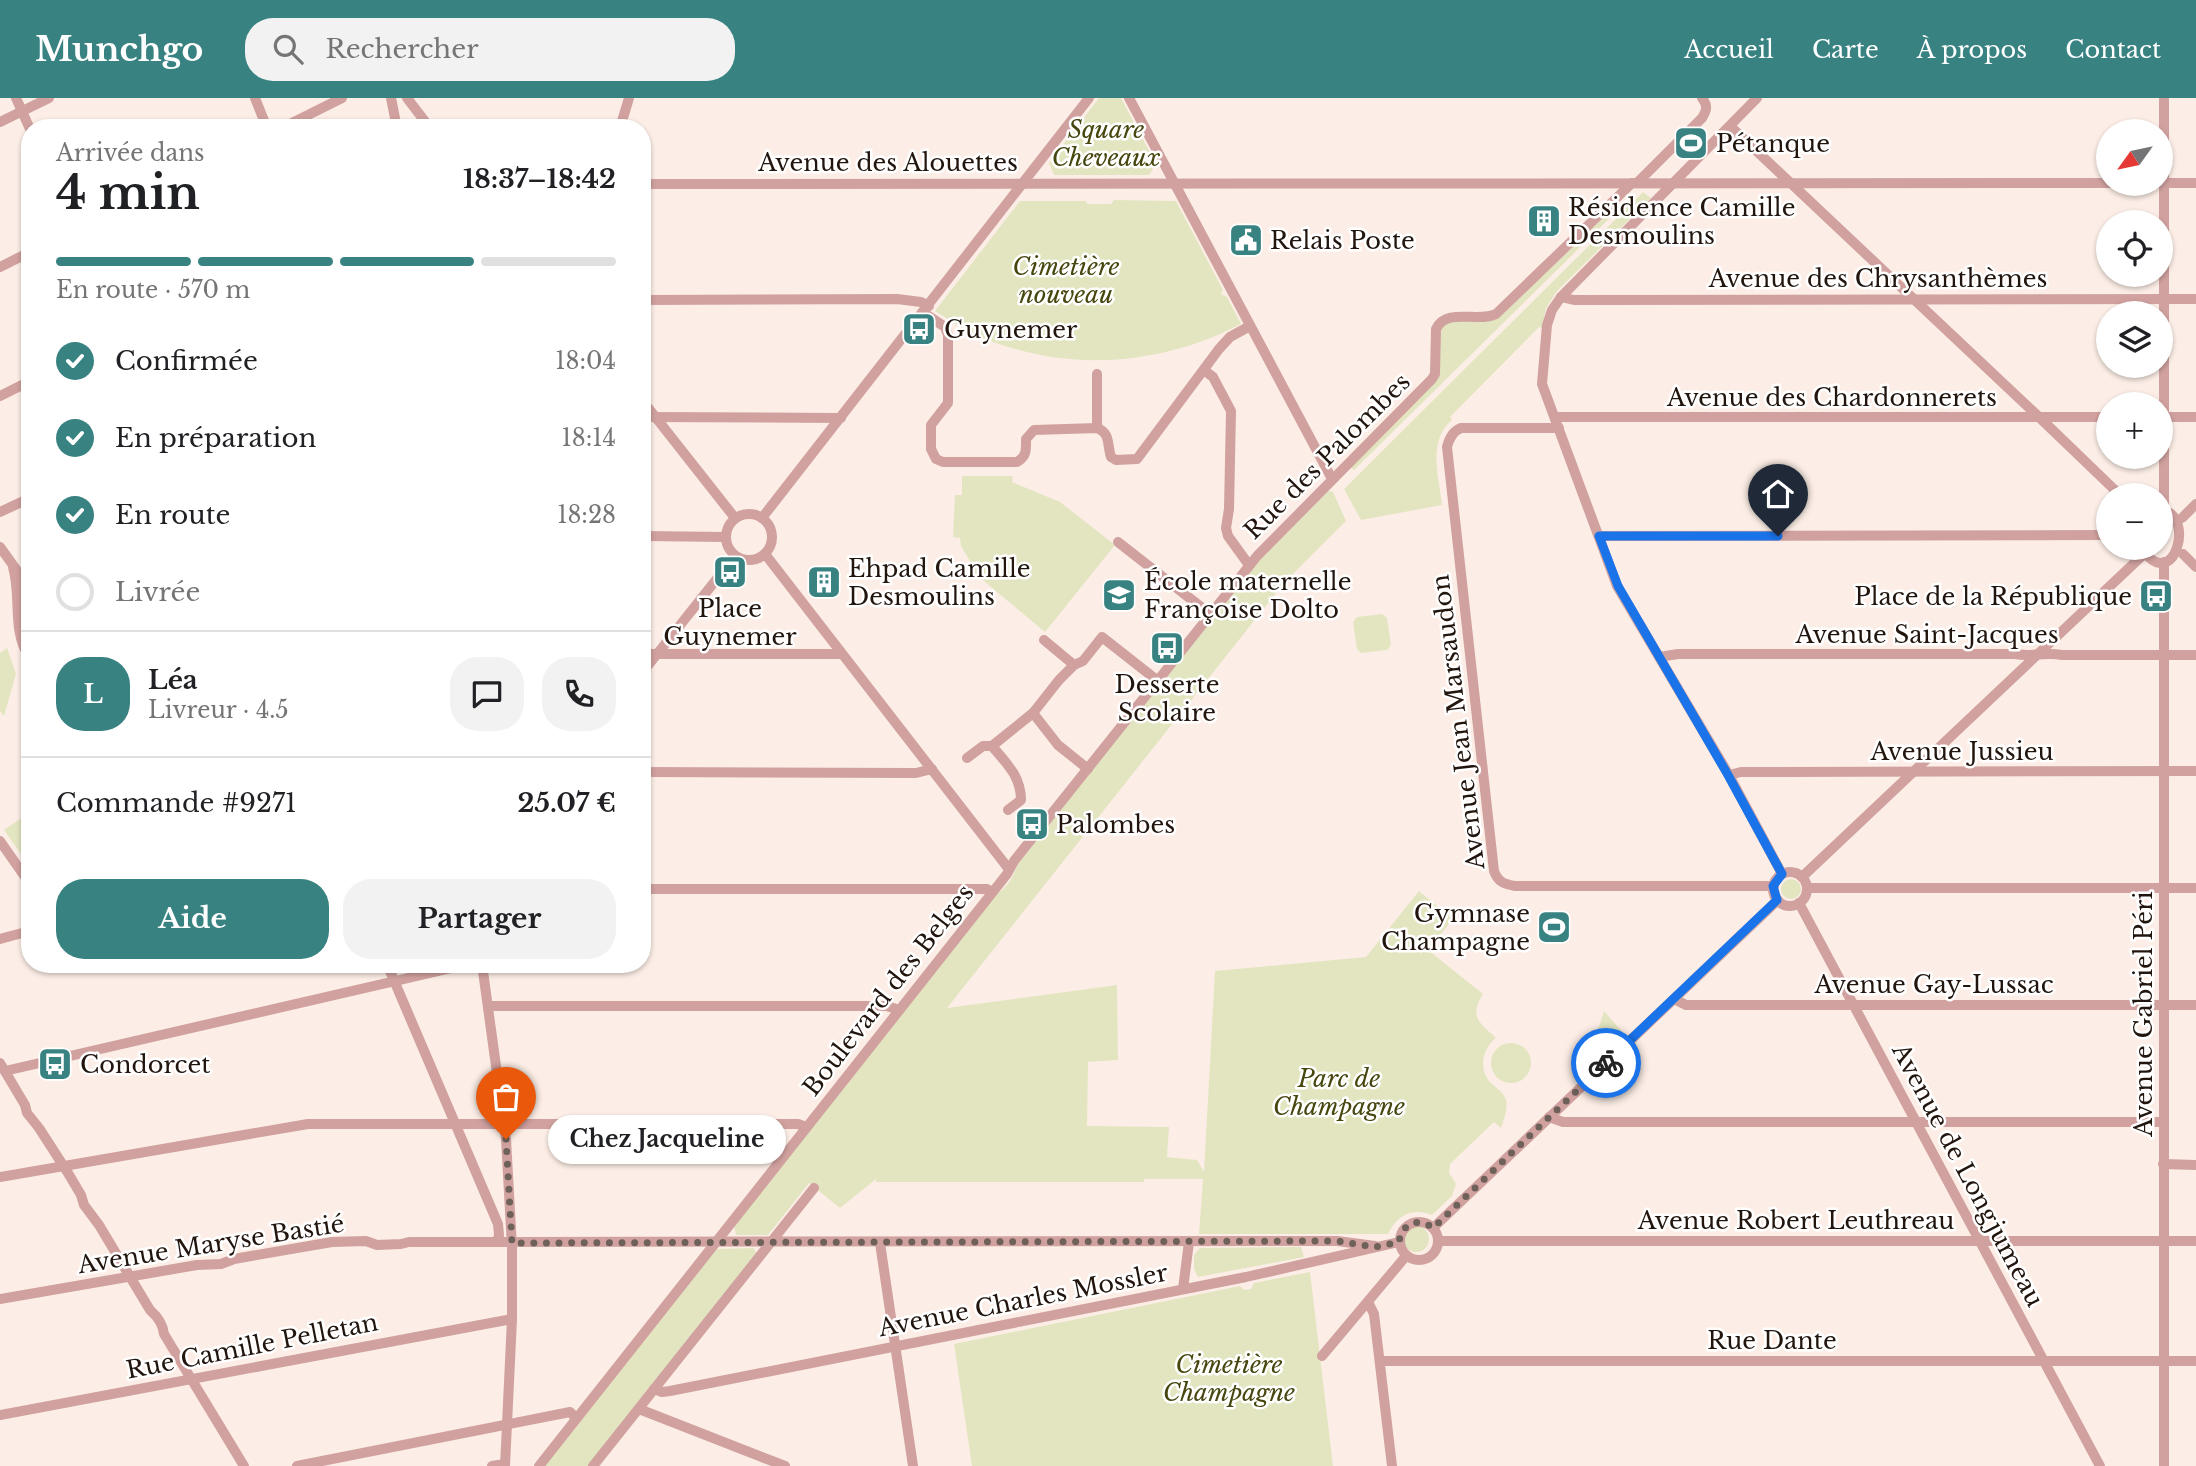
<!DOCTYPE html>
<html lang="fr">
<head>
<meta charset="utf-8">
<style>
	:root { --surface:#fff; --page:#f2f2f2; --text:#202124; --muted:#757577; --line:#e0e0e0; --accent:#398282 }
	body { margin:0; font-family:"Libre Baskerville",serif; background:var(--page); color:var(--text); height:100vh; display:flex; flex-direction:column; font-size:26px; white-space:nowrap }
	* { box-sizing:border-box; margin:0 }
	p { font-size:23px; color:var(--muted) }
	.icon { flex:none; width:38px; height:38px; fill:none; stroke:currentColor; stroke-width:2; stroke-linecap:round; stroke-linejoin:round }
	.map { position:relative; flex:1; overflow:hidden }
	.side { position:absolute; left:21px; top:21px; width:630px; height:854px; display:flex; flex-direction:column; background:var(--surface); border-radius:28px; box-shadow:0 2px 5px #0004 }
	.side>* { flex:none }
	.needle { width:46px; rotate:237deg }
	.buttons { position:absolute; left:2096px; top:21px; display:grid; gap:14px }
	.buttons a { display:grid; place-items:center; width:77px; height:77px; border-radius:50%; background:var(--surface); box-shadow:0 2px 5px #0004; font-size:35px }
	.pin { position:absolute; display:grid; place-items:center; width:60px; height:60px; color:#fff; margin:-72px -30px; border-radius:50% 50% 50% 0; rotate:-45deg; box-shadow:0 0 7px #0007 }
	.pin .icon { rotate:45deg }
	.courier { position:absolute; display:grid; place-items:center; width:70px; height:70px; margin:-35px; border:5px solid #1a73e8; border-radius:50%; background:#fff; color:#222; box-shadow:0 2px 9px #0007 }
	.bubble { position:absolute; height:49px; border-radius:24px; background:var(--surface); box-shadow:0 2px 5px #0004; font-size:23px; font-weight:700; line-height:49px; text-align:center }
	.head em { font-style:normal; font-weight:700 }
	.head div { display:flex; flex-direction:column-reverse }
	.head { display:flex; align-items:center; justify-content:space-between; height:119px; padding:0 35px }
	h1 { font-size:46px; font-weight:700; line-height:52px }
	.bar { display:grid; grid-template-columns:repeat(4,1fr); gap:10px 7px; align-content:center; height:84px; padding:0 35px }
	.bar i { height:9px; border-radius:5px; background:var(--line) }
	.bar .selected { background:var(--accent) }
	.bar p { grid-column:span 4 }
	.line { display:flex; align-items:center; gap:18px; padding:0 35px; border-top:2px solid var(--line) }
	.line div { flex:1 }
	.round { display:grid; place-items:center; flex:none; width:74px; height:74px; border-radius:28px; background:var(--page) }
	ol { padding:0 35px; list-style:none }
	li { display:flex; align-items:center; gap:21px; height:77px }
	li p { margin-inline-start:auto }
	li .icon { padding:7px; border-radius:50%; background:var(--accent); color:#fff; stroke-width:4 }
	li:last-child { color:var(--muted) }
	li i { width:38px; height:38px; border:4px solid var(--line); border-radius:50% }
	.action { display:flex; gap:14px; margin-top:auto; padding:14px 35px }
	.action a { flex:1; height:80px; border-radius:28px; background:var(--accent); color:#fff; font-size:28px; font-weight:700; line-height:80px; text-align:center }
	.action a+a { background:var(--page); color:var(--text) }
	header { display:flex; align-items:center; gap:42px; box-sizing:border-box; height:98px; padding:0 35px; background:var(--accent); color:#fff }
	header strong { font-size:33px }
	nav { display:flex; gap:38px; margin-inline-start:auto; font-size:24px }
	.search { width:490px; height:63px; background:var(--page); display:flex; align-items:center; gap:18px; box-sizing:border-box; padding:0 24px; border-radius:28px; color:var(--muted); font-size:26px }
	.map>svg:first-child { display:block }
</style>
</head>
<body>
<header>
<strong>Munchgo</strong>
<div class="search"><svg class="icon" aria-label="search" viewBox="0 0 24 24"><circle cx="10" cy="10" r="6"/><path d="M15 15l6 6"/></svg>Rechercher</div>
<nav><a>Accueil</a><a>Carte</a><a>À propos</a><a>Contact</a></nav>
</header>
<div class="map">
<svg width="2196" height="1368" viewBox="0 0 2196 1368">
	<rect width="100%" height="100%" fill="#fceee6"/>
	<g fill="#e3e5c1">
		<polygon points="1099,0 1121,0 1156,66 1149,77 1054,77 1049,65"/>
		<path d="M1643 94 1651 100 1557 193 1546 210 1542 230 1539 229 1450 319 1452 322C1427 343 1439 379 1442 407L1361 422 1344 391Z"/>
		<path d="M1114 102 1176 103 1223 192 1221 196 1227 199 1241 226C1158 269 1062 275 976 237 962 231 948 221 935 213L1020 103H1086L1087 106H1111Z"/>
		<path d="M1619 104 1622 108 1354 372 1350 369 1437 282C1444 265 1434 244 1443 227 1459 218 1480 228 1500 219Z"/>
		<polygon points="962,378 1013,378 1012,384 1060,404 1115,447 1045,534 966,468 970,463 961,448 960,440 953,439 955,397 962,397"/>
		<path d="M1330 393 1333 394 1346 423 1284 485 947 910 1117 887 1118 962 1088 964 1087 1028 1169 1029 1167 1059 1197 1062 1204 1074 1215 873 1366 859 1419 793 1453 821 1428 852 1483 896C1468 921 1481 925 1496 940 1482 951 1478 971 1491 985 1497 991 1503 993 1506 1002 1508 1011 1504 1021 1501 1030L1494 1024 1450 1066 1449 1075 1456 1086 1452 1098 1432 1117C1412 1109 1397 1117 1388 1136H1199L1203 1081H1144V1084H876V1081L840 1110 809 1085 768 1137H736L734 1127 995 797C1007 790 1013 780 1017 767L1252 470 1326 394Z"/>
		<polygon points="1382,516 1387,520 1391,547 1387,552 1361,555 1357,551 1353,524 1357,519"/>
		<polygon points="7,550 16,576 4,618 0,613 0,555"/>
		<polygon points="30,714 30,769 4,732"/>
		<circle cx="1791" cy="791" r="10"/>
		<polygon points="1604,913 1624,936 1602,957 1589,941 1599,929"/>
		<circle cx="1511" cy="965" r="20"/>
		<circle cx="1416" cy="1141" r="13"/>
		<polygon points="1301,1149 1304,1159 1198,1179 1194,1171 1194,1157 1200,1150"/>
		<polygon points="754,1150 756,1155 588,1368 544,1368 716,1151"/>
		<polygon points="1310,1174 1333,1368 972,1368 954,1246 1240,1188 1244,1192 1251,1191 1254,1185"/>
	</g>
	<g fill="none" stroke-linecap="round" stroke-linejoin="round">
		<g stroke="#d0a19f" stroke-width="10">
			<polyline points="16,0 30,31"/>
			<polyline points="255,0 267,30"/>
			<polyline points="391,0 397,30"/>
			<polyline points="407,0 430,30"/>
			<polyline points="1129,0 1332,381"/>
			<polyline points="1757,0 1561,199 1552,212 1547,227 1542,286 1617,488 1729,677 1782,776"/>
			<polyline points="0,24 49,0"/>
			<polyline points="1730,28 2040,320 2120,397"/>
			<polyline points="282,30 342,0"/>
			<polyline points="620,30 629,0"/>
			<path d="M1637 85 1702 20C1707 12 1708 7 1702 0"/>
			<polyline points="2161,85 2196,85"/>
			<polyline points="642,86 2109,85"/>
			<polyline points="0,169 30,154"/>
			<polyline points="1561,199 1574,202 2196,201"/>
			<polyline points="642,202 897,201 921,204 929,208"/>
			<path d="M924 215 945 229 948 237V305L931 327V351L936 361 943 364H1017C1027 358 1026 352 1026 341L1034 332 1097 330C1111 335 1107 348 1111 359L1116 362 1137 361 1219 251 1230 239 1250 228"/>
			<polyline points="1204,272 1213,279 1231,313 1229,411 1226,430 1228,438 1249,467"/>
			<polyline points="1097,276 1097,330"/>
			<polyline points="0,298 30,283"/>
			<polyline points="642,302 735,420"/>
			<polyline points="642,319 841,320"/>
			<polyline points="1555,319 2109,319"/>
			<polyline points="2161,319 2196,319"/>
			<path d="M1559 330H1461C1453 333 1449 341 1447 349L1494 773C1498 784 1504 786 1515 788H1774"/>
			<polyline points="2164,413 2164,0"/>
			<polyline points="0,414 30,400"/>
			<circle cx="749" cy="439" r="23"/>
			<polyline points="762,420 1089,0"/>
			<polyline points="2182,420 2196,406"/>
			<polyline points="642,438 725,439"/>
			<polyline points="1599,438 2109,437"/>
			<polyline points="1118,444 1210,516"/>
			<polyline points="0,449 30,491"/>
			<path d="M2141 450C2175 499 2196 413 2161 413"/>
			<polyline points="765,456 1008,770"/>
			<polyline points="2183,456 2196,469"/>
			<polyline points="2164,464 2164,1368"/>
			<path d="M13 469C22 500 11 533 30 560"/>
			<polyline points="1044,542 1074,567"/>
			<polyline points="642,556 842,556"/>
			<path d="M1659 559 1678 556H2015C2031 559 2045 554 2062 557H2196"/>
			<polyline points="642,575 735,458"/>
			<polyline points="1033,615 1058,647 1088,671"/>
			<path d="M992 648C1006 665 1021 678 1021 702L1008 712"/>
			<polyline points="967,660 983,648 992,648 1033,615 1059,582 1074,567 1083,563 1102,539 1158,583"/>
			<polyline points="642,674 916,675 932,671"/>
			<polyline points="1729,677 1741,674 2196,673"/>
			<polyline points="0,743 30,786"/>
			<circle cx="1790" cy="791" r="17"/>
			<polyline points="1802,779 2145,455"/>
			<polyline points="1807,790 2196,790"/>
			<polyline points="642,791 987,791 992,794"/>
			<polyline points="1799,805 2100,1368"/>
			<polyline points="0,841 30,833"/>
			<polyline points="56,866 62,869 71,866"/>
			<polyline points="170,866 171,869"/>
			<polyline points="387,866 498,1126 499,1137 497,1144"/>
			<polyline points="482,866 506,1041 512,1149 512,1221 505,1368"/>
			<polyline points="1674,901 1686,907 2196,907"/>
			<polyline points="488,908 887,908 899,912"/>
			<path d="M0 965 25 1007 27 1015 39 1030 68 1075 81 1097 84 1107 99 1127 150 1212C158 1219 163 1226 164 1236L244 1368"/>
			<polyline points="5,973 469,866"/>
			<polyline points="1549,1019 1563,1024 2163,1024"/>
			<polyline points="2163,1066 2196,1067"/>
			<polyline points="0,1079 308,1026 798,1026 806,1029"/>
			<circle cx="1419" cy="1143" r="19"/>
			<polyline points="1433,1130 1778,802"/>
			<polyline points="1438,1143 2196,1143"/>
			<polyline points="880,1145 913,1368"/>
			<polyline points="1183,1191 1189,1144"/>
			<polyline points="0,1201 197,1167 221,1166 234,1161 332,1144 366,1143 377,1147 401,1146 409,1144 1337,1143 1375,1148"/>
			<polyline points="1368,1204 1374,1216 1392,1368"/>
			<polyline points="1322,1258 1406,1158"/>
			<polyline points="1380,1263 2196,1263"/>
			<polyline points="654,1291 662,1294 670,1293 1246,1179 1399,1144"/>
			<polyline points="639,1311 785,1368"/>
			<polyline points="0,1317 512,1221"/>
			<polyline points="297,1368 570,1314 576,1320"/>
			<polyline points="492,1368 505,1366"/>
			<path d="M539 1368 1007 776 1014 763 1257 458 1432 281 1435 276 1436 231C1447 209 1478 225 1496 216L1632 85"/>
			<polyline points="593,1368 814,1090"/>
		</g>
	</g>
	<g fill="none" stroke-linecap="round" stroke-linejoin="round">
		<path stroke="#6e615a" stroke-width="7" stroke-dasharray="0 12.6" d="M506 1041 512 1145 1337 1143 1375 1149 1399 1144C1402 1125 1418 1119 1433 1130L1606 965"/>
		<polyline stroke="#1a73e8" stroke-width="9" points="1606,965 1777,802 1773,788 1782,776 1728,677 1618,488 1599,438 1778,438"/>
	</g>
	<defs>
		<g id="stadium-square" transform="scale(1.75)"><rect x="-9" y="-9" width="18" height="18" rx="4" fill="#398282" stroke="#fff"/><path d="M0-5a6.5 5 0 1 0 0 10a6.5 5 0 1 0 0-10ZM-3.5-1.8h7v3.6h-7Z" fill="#fff"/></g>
		<g id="building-square" transform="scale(1.75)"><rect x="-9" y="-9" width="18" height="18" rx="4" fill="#398282" stroke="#fff"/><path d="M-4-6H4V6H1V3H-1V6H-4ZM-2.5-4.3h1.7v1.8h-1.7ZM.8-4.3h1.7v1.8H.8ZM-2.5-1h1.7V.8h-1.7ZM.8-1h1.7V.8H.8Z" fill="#fff"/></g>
		<g id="civic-square" transform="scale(1.75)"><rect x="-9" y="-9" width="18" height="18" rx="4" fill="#398282" stroke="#fff"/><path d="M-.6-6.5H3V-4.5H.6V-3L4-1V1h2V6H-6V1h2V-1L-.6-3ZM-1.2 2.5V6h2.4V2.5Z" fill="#fff"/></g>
		<g id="bus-square" transform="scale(1.75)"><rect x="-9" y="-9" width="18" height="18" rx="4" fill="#398282" stroke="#fff"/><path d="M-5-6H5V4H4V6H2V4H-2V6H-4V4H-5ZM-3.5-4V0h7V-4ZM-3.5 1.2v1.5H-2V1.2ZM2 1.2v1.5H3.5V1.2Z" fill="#fff"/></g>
		<g id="school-square" transform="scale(1.75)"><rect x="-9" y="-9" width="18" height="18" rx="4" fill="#398282" stroke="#fff"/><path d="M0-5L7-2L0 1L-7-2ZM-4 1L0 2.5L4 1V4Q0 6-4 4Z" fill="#fff"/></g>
	</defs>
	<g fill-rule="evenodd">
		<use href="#stadium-square" x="1691" y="45"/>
		<use href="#building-square" x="1544" y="123"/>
		<use href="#civic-square" x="1246" y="142"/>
		<use href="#bus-square" x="919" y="231"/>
		<use href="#bus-square" x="730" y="474"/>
		<use href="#building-square" x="824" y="484"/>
		<use href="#school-square" x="1119" y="497"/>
		<use href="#bus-square" x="2156" y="498"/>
		<use href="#bus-square" x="1167" y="550"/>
		<use href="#bus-square" x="1032" y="726"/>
		<use href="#stadium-square" x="1554" y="829"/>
		<use href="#bus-square" x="55" y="966"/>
	</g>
	<g text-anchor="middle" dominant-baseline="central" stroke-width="5" stroke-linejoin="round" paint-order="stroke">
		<g font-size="24" font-style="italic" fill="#47460f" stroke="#fff">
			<text x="1106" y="31">Square<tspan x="1106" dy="28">Cheveaux</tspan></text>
			<text x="1066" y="168">Cimetière<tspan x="1066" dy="28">nouveau</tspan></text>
			<text x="1339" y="980">Parc de<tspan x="1339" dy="28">Champagne</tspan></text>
			<text x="1229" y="1266">Cimetière<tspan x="1229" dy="28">Champagne</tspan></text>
		</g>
		<g font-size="24" fill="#21150e" stroke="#fff" text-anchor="start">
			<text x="1716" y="45">Pétanque</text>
			<text x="1568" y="109">Résidence Camille<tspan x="1568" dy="28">Desmoulins</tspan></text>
			<text x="1270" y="142">Relais Poste</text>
			<text x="944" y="231">Guynemer</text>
			<text x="848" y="470">Ehpad Camille<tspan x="848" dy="28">Desmoulins</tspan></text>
			<text x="1144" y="483">École maternelle<tspan x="1144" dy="28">Françoise Dolto</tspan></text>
			<text x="2132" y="498" text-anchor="end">Place de la République</text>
			<text x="730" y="510" text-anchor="middle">Place<tspan x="730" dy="28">Guynemer</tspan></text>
			<text x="1167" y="586" text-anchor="middle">Desserte<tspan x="1167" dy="28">Scolaire</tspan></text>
			<text x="1056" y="726">Palombes</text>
			<text x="1530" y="815" text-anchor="end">Gymnase<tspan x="1530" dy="28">Champagne</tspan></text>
			<text x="80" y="966">Condorcet</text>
		</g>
		<g font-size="24" fill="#21150e" stroke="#fff">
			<text x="888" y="64">Avenue des Alouettes</text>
			<text x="1878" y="180">Avenue des Chrysanthèmes</text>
			<text x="1832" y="299">Avenue des Chardonnerets</text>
			<text transform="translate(1327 358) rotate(-45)">Rue des Palombes</text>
			<text x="1927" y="536">Avenue Saint-Jacques</text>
			<text transform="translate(1458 624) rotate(-97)">Avenue Jean Marsaudon</text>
			<text x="1962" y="653">Avenue Jussieu</text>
			<text x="1934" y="886">Avenue Gay-Lussac</text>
			<text transform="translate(888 892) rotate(-52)">Boulevard des Belges</text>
			<text transform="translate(2143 916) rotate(-90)">Avenue Gabriel Péri</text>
			<text transform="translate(1968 1077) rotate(62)">Avenue de Longjumeau</text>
			<text x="1796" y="1122">Avenue Robert Leuthreau</text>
			<text transform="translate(211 1146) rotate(-9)">Avenue Maryse Bastié</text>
			<text transform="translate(1023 1202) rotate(-11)">Avenue Charles Mossler</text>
			<text x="1772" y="1242">Rue Dante</text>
			<text transform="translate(252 1248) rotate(-11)">Rue Camille Pelletan</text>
		</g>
	</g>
</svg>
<div class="buttons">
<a><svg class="needle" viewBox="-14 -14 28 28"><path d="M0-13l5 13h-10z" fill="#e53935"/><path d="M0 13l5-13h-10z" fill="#757577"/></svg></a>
<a><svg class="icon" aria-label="locate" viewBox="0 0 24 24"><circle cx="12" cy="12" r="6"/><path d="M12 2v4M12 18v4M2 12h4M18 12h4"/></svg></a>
<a><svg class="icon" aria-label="layers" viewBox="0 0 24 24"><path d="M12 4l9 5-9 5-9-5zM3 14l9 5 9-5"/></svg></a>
<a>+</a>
<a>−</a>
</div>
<div class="pin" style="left:506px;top:1041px;background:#ea580c"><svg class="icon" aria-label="bag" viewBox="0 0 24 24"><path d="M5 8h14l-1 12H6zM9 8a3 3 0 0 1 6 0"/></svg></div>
<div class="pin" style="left:1778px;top:438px;background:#1f2937"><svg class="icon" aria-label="home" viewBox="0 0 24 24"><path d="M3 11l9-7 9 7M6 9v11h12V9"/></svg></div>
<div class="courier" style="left:1606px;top:965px"><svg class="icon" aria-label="bike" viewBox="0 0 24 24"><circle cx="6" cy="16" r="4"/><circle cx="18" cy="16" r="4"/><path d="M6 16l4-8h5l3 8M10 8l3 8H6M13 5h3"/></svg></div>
<div class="bubble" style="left:548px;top:1017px;width:238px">Chez Jacqueline</div>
<section class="side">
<div class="head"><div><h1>4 min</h1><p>Arrivée dans</p></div><em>18:37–18:42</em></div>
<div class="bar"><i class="selected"></i><i class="selected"></i><i class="selected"></i><i></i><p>En route · 570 m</p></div>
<ol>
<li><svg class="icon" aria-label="check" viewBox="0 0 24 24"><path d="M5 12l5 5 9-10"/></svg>Confirmée<p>18:04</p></li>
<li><svg class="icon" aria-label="check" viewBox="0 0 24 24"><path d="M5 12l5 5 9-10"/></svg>En préparation<p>18:14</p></li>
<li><svg class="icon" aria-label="check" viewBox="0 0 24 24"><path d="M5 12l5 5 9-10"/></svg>En route<p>18:28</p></li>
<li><i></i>Livrée</li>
</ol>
<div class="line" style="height:126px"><b class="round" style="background:var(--accent);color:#fff">L</b><div><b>Léa</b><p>Livreur · 4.5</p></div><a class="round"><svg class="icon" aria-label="chat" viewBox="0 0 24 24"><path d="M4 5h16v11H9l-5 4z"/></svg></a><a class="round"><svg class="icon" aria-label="phone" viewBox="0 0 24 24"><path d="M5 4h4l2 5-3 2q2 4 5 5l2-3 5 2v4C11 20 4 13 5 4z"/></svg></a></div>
<div class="line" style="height:91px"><div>Commande #9271</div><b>25.07 €</b></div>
<div class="action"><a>Aide</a><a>Partager</a></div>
</section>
</div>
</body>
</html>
